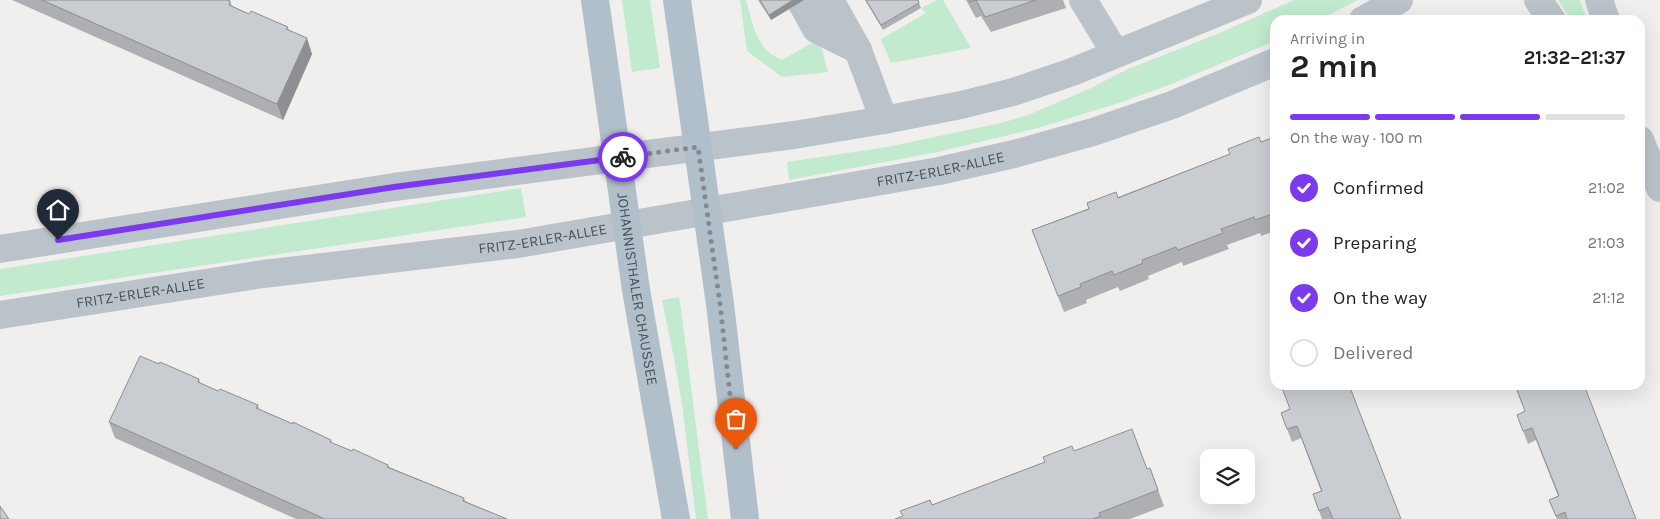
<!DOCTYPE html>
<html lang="en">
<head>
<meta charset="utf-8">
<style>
	:root { --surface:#fff; --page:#f6f6f6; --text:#222; --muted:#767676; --line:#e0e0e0; --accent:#7c3aed }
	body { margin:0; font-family:Karla,sans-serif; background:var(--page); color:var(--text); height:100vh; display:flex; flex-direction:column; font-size:19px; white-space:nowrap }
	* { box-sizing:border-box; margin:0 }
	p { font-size:16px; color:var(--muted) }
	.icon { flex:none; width:28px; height:28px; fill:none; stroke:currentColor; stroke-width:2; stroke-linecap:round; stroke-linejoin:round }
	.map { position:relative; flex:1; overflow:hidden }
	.side { position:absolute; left:1270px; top:15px; width:375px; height:375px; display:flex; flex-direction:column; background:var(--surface); border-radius:15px; box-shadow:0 5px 20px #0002 }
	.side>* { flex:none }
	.fabs { position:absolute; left:1200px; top:449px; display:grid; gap:10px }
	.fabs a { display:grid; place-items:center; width:55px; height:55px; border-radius:10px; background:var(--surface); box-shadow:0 5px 20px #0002; font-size:25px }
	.pin { position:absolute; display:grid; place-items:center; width:42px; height:42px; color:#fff; margin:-51px -21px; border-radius:50% 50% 50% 0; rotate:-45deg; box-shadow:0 0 5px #0007 }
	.pin .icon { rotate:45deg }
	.courier { position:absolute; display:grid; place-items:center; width:50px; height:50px; margin:-25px; border:4px solid #7c3aed; border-radius:50%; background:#fff; color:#222; box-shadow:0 1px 6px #0007 }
	.headline em { font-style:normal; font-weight:700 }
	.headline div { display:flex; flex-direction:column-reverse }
	.headline { display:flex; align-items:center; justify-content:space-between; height:85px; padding:0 20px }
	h1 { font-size:32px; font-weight:700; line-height:38px }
	.bar { display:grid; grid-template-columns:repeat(4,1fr); gap:8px 5px; align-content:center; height:60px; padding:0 20px }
	.bar i { height:6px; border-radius:4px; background:var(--line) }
	.bar .on { background:var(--accent) }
	.bar p { grid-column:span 4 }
	ol { padding:0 20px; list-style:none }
	li { display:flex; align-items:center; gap:15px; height:55px }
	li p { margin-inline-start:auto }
	li .icon { padding:5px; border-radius:50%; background:var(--accent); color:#fff; stroke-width:4 }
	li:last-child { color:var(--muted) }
	li i { width:28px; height:28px; border:2px solid var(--line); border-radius:50% }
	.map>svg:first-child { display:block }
</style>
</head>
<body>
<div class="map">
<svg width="1660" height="519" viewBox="0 0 1660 519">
	<rect width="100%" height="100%" fill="#f1eeee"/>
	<g fill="#c1eace">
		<polygon points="622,0 650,0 660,68 632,72"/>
		<path d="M740 0H746C753 23 756 51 782 60L819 39 828 72 782 77 747 51Z"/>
		<polygon points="937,0 943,0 971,48 891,63 881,39 926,13 921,8"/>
		<polygon points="1294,0 1358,0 1319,20 1275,20 1275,41 1169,85 1116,104 1034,129 938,152 789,180 787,162 887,147 1001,123 1028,115 1091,88 1128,69 1217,34"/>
		<polygon points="1558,0 1580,0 1587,20 1571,20"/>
		<polygon points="521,188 526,217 0,296 0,269"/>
		<polygon points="679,297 681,309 708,519 696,519 682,404 673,353 662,300"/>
	</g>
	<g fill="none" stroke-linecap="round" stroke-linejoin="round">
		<g stroke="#bbc3ca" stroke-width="28">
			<polyline points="800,0 816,29 858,50"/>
			<polyline points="830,0 858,50 884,120"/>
			<polyline points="1083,0 1116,54"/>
			<polyline points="1538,0 1552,20"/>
			<polyline points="1599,0 1606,20"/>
			<polyline points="1363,20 1399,0"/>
			<polyline points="1640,140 1660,188"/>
			<polyline points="0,249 394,187 794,135 884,120 961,105 1013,92 1072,72 1248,0"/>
			<path id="s1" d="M0 315 263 274 518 244 939 171 1014 154 1093 132 1172 105 1275 62"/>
		</g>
		<g stroke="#b1bfca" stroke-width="28">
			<path id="s2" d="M595 0 636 290 676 519"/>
			<polyline points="677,0 720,304 745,519"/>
		</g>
	</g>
	<g fill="#adafb3">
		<polygon points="12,0 227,0 230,1 232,6 249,14 288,27 289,31 312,54 283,120"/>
		<polygon points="758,0 804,0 771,20"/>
		<polygon points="865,0 918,0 921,8 883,30"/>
		<polygon points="966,0 1063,0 1066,8 991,32 981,16 976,18"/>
		<polygon points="1275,137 1275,231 1261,236 1260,233 1227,245 1229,249 1183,266 1182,262 1148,276 1149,279 1120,291 1118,287 1086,300 1087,303 1064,312 1032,230 1230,154 1228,149 1261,142"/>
		<polygon points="159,364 199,379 200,383 218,391 258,405 259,409 293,424 331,440 332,443 352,451 388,465 389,467 464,498 465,501 507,519 296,519 115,438 109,422"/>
		<polygon points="1290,409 1401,519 1322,519 1313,494 1321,491 1301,438 1292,442 1281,413"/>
		<polygon points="1525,412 1636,519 1557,519 1549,500 1558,496 1536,440 1528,444 1517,415"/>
		<polygon points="1074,451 1147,469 1150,468 1164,506 1130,519 895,519"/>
	</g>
	<g fill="#8d8f92">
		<polygon points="793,0 804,0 771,20 769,15"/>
		<polygon points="307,38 312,54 283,120 277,104"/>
	</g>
	<g fill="#c9ccd0" stroke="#8d8f92">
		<polygon points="42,0 227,0 230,1 229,5 249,14 251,11 288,27 286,29 307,38 277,104"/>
		<polygon points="760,0 793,0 769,15"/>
		<polygon points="866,0 918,0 919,3 881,25"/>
		<polygon points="969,0 1036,0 985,17 976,0 970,2"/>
		<polygon points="1259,137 1261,142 1275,137 1275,213 1255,220 1254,217 1221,229 1223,233 1178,250 1176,247 1142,260 1143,263 1114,275 1112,271 1080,284 1081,287 1058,296 1032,230 1089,209 1087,203 1116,192 1118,198 1230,154 1228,149"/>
		<polygon points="140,356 159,364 160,362 199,379 198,382 218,391 220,389 258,405 256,408 293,424 293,422 331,440 330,442 352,451 353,449 388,465 387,467 464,498 463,501 507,519 325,519 109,422"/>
		<polygon points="1281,385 1349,385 1401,519 1333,519 1328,507 1319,511 1313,494 1322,491 1297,426 1287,429 1281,413 1290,409"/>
		<polygon points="1515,385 1584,385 1636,519 1567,519 1565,512 1556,516 1549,500 1559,496 1532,428 1523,431 1517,415 1525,411"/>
		<polygon points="1132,429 1147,469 1150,468 1158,490 1099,513 1100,516 1093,519 895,519 903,516 900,511 917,505 930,500 932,505 1045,462 1043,457 1072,446 1074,451"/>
		<polygon points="0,506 9,519 0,519"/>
	</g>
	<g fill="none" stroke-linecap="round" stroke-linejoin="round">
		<polyline stroke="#83898e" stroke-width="5" stroke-dasharray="0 9" points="623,157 698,147 720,304 736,449"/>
		<polyline stroke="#7c3aed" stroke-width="6" points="58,240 394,187 623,157"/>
	</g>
	<g text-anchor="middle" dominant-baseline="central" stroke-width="5" stroke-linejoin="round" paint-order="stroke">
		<g font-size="15" fill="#48535a" stroke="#fff">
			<text stroke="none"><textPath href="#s1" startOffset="952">FRITZ-ERLER-ALLEE</textPath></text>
			<text stroke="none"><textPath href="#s1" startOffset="548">FRITZ-ERLER-ALLEE</textPath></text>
			<text stroke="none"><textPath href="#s2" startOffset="292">JOHANNISTHALER CHAUSSEE</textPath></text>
			<text stroke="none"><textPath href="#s1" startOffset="142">FRITZ-ERLER-ALLEE</textPath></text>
		</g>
	</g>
</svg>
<div class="fabs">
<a><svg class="icon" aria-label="layers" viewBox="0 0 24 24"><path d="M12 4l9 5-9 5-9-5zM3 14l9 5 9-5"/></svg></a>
</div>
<div class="pin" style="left:736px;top:449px;background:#ea580c"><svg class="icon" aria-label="bag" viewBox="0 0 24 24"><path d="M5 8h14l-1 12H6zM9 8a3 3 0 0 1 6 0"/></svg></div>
<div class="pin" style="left:58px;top:240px;background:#1f2937"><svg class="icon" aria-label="home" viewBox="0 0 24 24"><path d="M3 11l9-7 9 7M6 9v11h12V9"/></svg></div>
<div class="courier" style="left:623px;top:157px"><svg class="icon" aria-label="bike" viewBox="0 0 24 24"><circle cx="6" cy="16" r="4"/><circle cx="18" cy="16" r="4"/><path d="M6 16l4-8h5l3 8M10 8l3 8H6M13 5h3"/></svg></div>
<section class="side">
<div class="headline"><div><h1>2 min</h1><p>Arriving in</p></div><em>21:32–21:37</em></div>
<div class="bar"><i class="on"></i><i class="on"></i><i class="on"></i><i></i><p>On the way · 100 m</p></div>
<ol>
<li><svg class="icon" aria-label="check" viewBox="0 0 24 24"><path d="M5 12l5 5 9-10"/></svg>Confirmed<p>21:02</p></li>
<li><svg class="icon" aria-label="check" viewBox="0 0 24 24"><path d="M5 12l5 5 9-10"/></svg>Preparing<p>21:03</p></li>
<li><svg class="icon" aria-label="check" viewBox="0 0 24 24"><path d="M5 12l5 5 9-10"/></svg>On the way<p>21:12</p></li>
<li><i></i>Delivered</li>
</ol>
</section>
</div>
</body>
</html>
